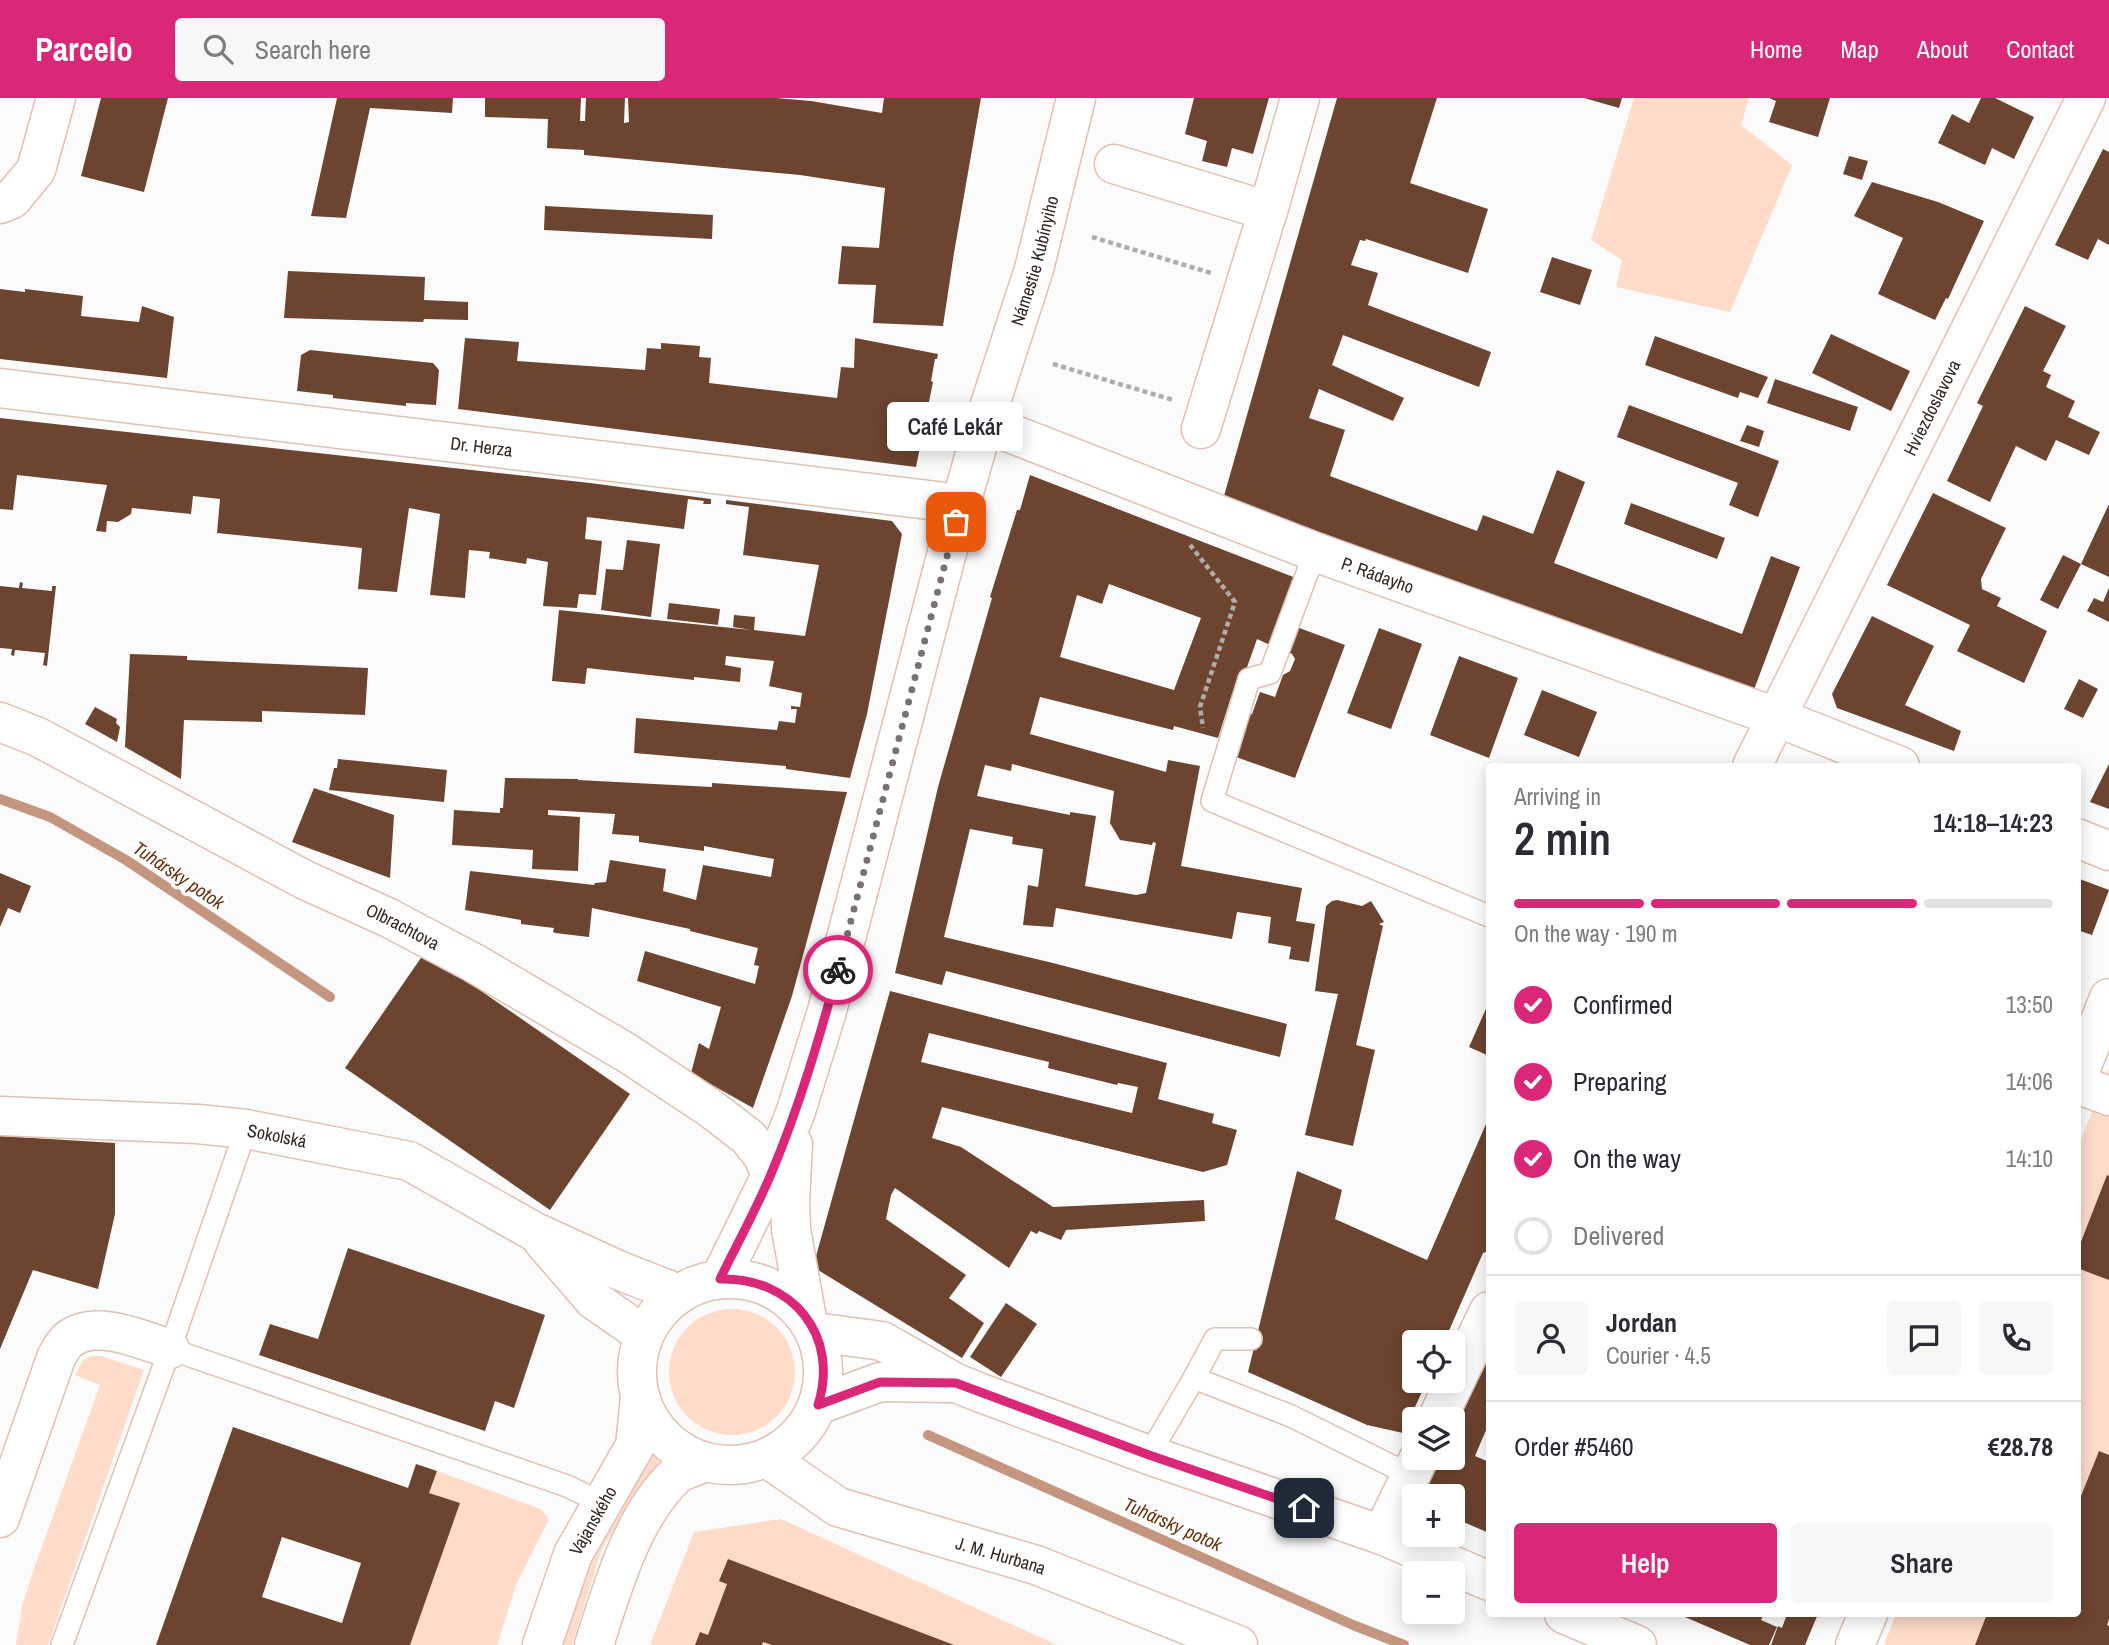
<!DOCTYPE html>
<html lang="en">
<head>
<meta charset="utf-8">
<style>
	:root { --surface:#fff; --page:#f7f7f7; --text:#2b2b33; --muted:#7c7c81; --line:#e1e1e2; --accent:#db2777 }
	body { margin:0; font-family:"Archivo Narrow",sans-serif; background:var(--page); color:var(--text); height:100vh; display:flex; flex-direction:column; font-size:26px; white-space:nowrap }
	* { box-sizing:border-box; margin:0 }
	p { font-size:23px; color:var(--muted) }
	.icon { flex:none; width:38px; height:38px; fill:none; stroke:currentColor; stroke-width:2; stroke-linecap:round; stroke-linejoin:round }
	.map { position:relative; flex:1; overflow:hidden }
	.panel { position:absolute; left:1486px; top:665px; width:595px; height:854px; display:flex; flex-direction:column; background:var(--surface); border-radius:7px; box-shadow:0 4px 18px #0003 }
	.panel>* { flex:none }
	.controls { position:absolute; left:1402px; top:1232px; display:grid; gap:14px }
	.controls a { display:grid; place-items:center; width:63px; height:63px; border-radius:7px; background:var(--surface); box-shadow:0 4px 18px #0003; font-size:35px }
	.pin { position:absolute; display:grid; place-items:center; width:60px; height:60px; color:#fff; margin:-30px; border-radius:14px; box-shadow:0 4px 10px #0006 }
	.courier { position:absolute; display:grid; place-items:center; width:70px; height:70px; margin:-35px; border:5px solid #db2777; border-radius:50%; background:#fff; color:#222; box-shadow:0 2px 9px #0007 }
	.bubble { position:absolute; height:49px; border-radius:7px; background:var(--surface); box-shadow:0 4px 18px #0003; font-size:23px; font-weight:600; line-height:49px; text-align:center }
	.head em { font-style:normal; font-weight:600 }
	.head div { display:flex; flex-direction:column-reverse }
	.head { display:flex; align-items:center; justify-content:space-between; height:119px; padding:0 28px }
	h1 { font-size:46px; font-weight:600; line-height:52px }
	.bar { display:grid; grid-template-columns:repeat(4,1fr); gap:10px 7px; align-content:center; height:84px; padding:0 28px }
	.bar i { height:9px; border-radius:5px; background:var(--line) }
	.bar .current { background:var(--accent) }
	.bar p { grid-column:span 4 }
	.line { display:flex; align-items:center; gap:18px; padding:0 28px; border-top:2px solid var(--line) }
	.line div { flex:1 }
	.round { display:grid; place-items:center; flex:none; width:74px; height:74px; border-radius:7px; background:var(--page) }
	ol { padding:0 28px; list-style:none }
	li { display:flex; align-items:center; gap:21px; height:77px }
	li p { margin-inline-start:auto }
	li .icon { padding:7px; border-radius:50%; background:var(--accent); color:#fff; stroke-width:4 }
	li:last-child { color:var(--muted) }
	li i { width:38px; height:38px; border:4px solid var(--line); border-radius:50% }
	.action { display:flex; gap:14px; margin-top:auto; padding:14px 28px }
	.action a { flex:1; height:80px; border-radius:7px; background:var(--accent); color:#fff; font-size:28px; font-weight:600; line-height:80px; text-align:center }
	.action a+a { background:var(--page); color:var(--text) }
	header { display:flex; align-items:center; gap:42px; box-sizing:border-box; height:98px; padding:0 35px; background:var(--accent); color:#fff }
	header strong { font-size:33px }
	nav { display:flex; gap:38px; margin-inline-start:auto; font-size:24px }
	.search { width:490px; height:63px; background:var(--page); display:flex; align-items:center; gap:18px; box-sizing:border-box; padding:0 24px; border-radius:7px; color:var(--muted); font-size:26px }
	.map>svg:first-child { display:block }
</style>
</head>
<body>
<header>
<strong>Parcelo</strong>
<div class="search"><svg class="icon" aria-label="search" viewBox="0 0 24 24"><circle cx="10" cy="10" r="6"/><path d="M15 15l6 6"/></svg>Search here</div>
<nav><a>Home</a><a>Map</a><a>About</a><a>Contact</a></nav>
</header>
<div class="map">
<svg width="2109" height="1547" viewBox="0 0 2109 1547">
	<rect width="100%" height="100%" fill="#fbfbfb"/>
	<g fill="#ffdbca">
		<polygon points="1634,0 1749,0 1741,27 1792,67 1730,214 1616,189 1622,162 1591,142"/>
		<polygon points="2109,971 2109,1547 1884,1547 1896,1516 2077,1516 2077,1052"/>
		<circle cx="732" cy="1274" r="63"/>
		<polygon points="91,1258 101,1258 144,1272 48,1547 16,1547 22,1508 34,1471 100,1287 75,1277 83,1262"/>
		<polygon points="658,1347 665,1358 634,1397 601,1453 572,1547 560,1547 591,1449 625,1390"/>
		<polygon points="437,1373 541,1411 547,1418 548,1423 516,1487 497,1547 410,1547 459,1405 428,1395"/>
		<polygon points="781,1421 1057,1547 650,1547 694,1434"/>
	</g>
	<g fill="none" stroke-linecap="round" stroke-linejoin="round">
		<g stroke="#c5967f" stroke-width="10">
			<polyline points="0,701 50,719 126,762 330,899"/>
			<polyline points="928,1337 1353,1527 1404,1547"/>
		</g>
	</g>
	<g fill="#6d442f" fill-rule="evenodd">
		<polygon points="101,0 168,0 144,94 81,78"/>
		<polygon points="337,0 453,0 452,15 370,10 346,120 311,118"/>
		<polygon points="485,0 581,0 580,23 585,23 586,0 625,0 624,25 629,24 628,0 776,0 811,3 882,15 884,0 981,0 954,155 943,228 873,225 876,187 838,186 842,148 879,150 885,90 800,77 584,57 584,52 547,50 548,21 485,19"/>
		<polygon points="1194,0 1269,0 1253,56 1232,50 1227,69 1202,63 1207,43 1185,36"/>
		<polygon points="1337,0 1437,0 1410,85 1488,111 1468,175 1366,141 1365,143 1360,142 1351,167 1378,175 1368,207 1491,254 1479,289 1343,237 1332,267 1404,300 1393,323 1319,291 1309,320 1345,332 1330,378 1477,433 1483,417 1533,436 1557,372 1585,384 1554,465 1742,536 1771,458 1800,469 1752,597 1224,398"/>
		<polygon points="1584,0 1622,0 1619,10"/>
		<polygon points="1769,0 1830,0 1818,39 1769,24 1776,3"/>
		<polygon points="1981,0 1995,0 2034,19 2014,61 1992,50 1985,67 1938,45 1952,16 1969,25"/>
		<polygon points="2103,51 2109,54 2109,147 2098,141 2088,162 2055,147"/>
		<polygon points="1849,58 1868,63 1862,82 1843,76"/>
		<polygon points="1872,84 1938,104 1984,123 1948,201 1946,200 1935,222 1878,196 1903,140 1854,118"/>
		<polygon points="545,108 713,117 712,141 544,132"/>
		<polygon points="1552,159 1592,172 1580,207 1540,194"/>
		<polygon points="288,173 425,179 424,202 468,204 468,222 424,221 423,224 284,220"/>
		<polygon points="0,191 25,194 25,191 83,198 81,218 139,224 142,208 174,219 167,280 0,261"/>
		<polygon points="2025,208 2066,228 2043,273 2051,277 2046,289 2075,303 2068,319 2100,334 2089,357 2056,342 2046,363 2016,348 1990,404 1947,383 1983,308 1977,305"/>
		<polygon points="1831,236 1910,273 1891,313 1812,275"/>
		<polygon points="1655,238 1768,279 1758,300 1740,294 1738,300 1645,267"/>
		<polygon points="465,240 519,244 517,263 645,272 647,250 661,251 661,245 700,248 699,259 711,260 709,285 837,300 841,269 854,270 855,240 938,256 937,261 935,261 931,283 933,284 916,369 458,311"/>
		<polygon points="310,252 433,265 439,272 436,307 406,305 406,308 333,300 333,297 297,293 301,257"/>
		<polygon points="1775,281 1858,309 1850,333 1767,305"/>
		<polygon points="1629,307 1779,363 1758,419 1729,407 1738,385 1617,339"/>
		<polygon points="0,320 590,385 711,401 711,406 703,406 704,403 688,401 684,431 587,419 585,441 602,443 596,497 579,496 577,510 543,508 548,464 527,460 526,466 489,460 490,454 469,452 465,500 430,497 440,416 409,410 397,494 358,491 362,450 217,435 220,401 193,398 191,416 132,410 131,416 118,424 107,423 106,434 96,433 107,387 17,377 13,412 0,411"/>
		<polygon points="1747,327 1764,333 1759,349 1740,343"/>
		<path d="M1030 377 1296 480 1270 547 1257 541 1239 592 1232 596 1218 640 1174 628 1173 632 1040 599 1030 636 1166 674 1168 662 1200 668 1181 768 1302 790 1296 823 1315 826 1309 864 1289 861 1291 849 1268 845 1271 819 1237 814 1232 841 1056 810 1053 829 1023 827 1028 787 1038 789 1043 751 1012 746 1013 739 970 731 944 839 1053 865 1287 926 1280 959 946 873 942 887 895 875 938 689 992 500 990 499 1017 412H1020ZM1109 486 1201 520 1174 592 1060 559 1077 497 1102 506ZM1012 666 1114 693 1110 725 1120 742 1152 747 1153 744 1156 745 1146 795 1136 797 1085 788 1096 718 1070 714V717L977 698 985 667 1011 673Z"/>
		<polygon points="1933,395 2006,430 1981,481 1982,491 2001,500 1997,508 2047,533 2024,585 1957,553 1970,527 1887,487"/>
		<polygon points="726,402 892,423 902,436 867,616 850,680 786,671 786,668 634,655 636,620 777,632 779,623 795,625 797,611 791,611 791,608 800,609 802,595 769,588 774,563 726,558 725,567 741,570 740,584 694,579 694,582 587,570 585,586 552,583 559,512 751,532 733,529 734,517 755,519 754,532 805,538 819,467 743,457 749,409 726,406"/>
		<polygon points="1631,405 1725,440 1717,461 1624,426"/>
		<polygon points="2109,406 2109,479 2081,466"/>
		<polygon points="627,442 660,446 651,519 601,512 606,471 623,472"/>
		<polygon points="2063,457 2081,466 2058,511 2040,502"/>
		<polygon points="20,484 23,485 22,490 52,493 52,488 56,488 47,568 43,567 45,555 15,552 14,558 11,557 12,551 0,550 0,488 19,490"/>
		<polygon points="2109,490 2109,524 2087,513 2094,500 2103,504"/>
		<polygon points="669,505 720,511 718,527 667,521"/>
		<polygon points="1872,518 1934,548 1905,607 1961,633 1954,653 1837,610 1832,596"/>
		<polygon points="1294,528 1345,547 1295,680 1236,659 1244,638 1239,628 1242,620 1252,616 1260,594 1275,599 1283,577 1290,573 1295,561 1292,556 1286,553"/>
		<polygon points="1379,530 1422,546 1391,631 1347,615"/>
		<polygon points="130,556 187,558 187,562 368,570 365,617 262,613 262,624 184,622 181,681 125,649"/>
		<polygon points="1459,558 1518,580 1489,660 1430,637"/>
		<polygon points="2079,581 2098,591 2083,620 2064,611"/>
		<polygon points="1542,592 1597,614 1579,659 1524,637"/>
		<polygon points="95,609 117,621 116,625 120,629 117,644 85,626"/>
		<polygon points="338,661 447,672 444,704 329,692 334,670 337,670"/>
		<polygon points="2109,666 2109,711 2090,704"/>
		<polygon points="505,680 578,681 578,682 712,689 712,685 847,694 792,898 753,1010 691,975 699,945 709,951 721,909 637,883 645,853 755,886 759,868 754,867 758,850 690,833 690,831 592,810 589,839 555,835 553,834 554,830 521,826 521,822 465,812 470,773 594,787 595,785 606,784 610,762 666,771 663,793 696,802 703,767 771,779 774,761 704,748 704,753 639,744 639,738 612,736 615,716 548,712 548,717 580,719 578,773 532,771 533,752 452,747 454,712 500,715 500,710 503,710"/>
		<polygon points="314,690 394,717 390,780 292,744"/>
		<polygon points="0,775 31,788 20,815 8,810 0,829"/>
		<polygon points="2077,780 2109,792 2092,837 2077,832"/>
		<polygon points="1337,802 1362,808 1371,803 1384,824 1379,826 1383,828 1356,947 1375,952 1353,1048 1305,1037 1338,896 1315,893 1326,808 1332,803"/>
		<polygon points="425,854 630,996 550,1112 345,970"/>
		<path d="M890 893 1167 965 1158 1001 1214 1016 1212 1025 1237 1032 1227 1067 1203 1074 942 1009 932 1040 961 1049 1053 1109 1204 1102 1205 1123 1066 1132 1061 1142 1039 1133 1037 1136 1031 1133 1009 1170 895 1090 891 1097 886 1121 966 1177 949 1200 984 1225 962 1260 813 1169ZM929 935 1049 964 1048 970 1117 987 1118 985 1138 989 1132 1015 921 964Z"/>
		<polygon points="1489,904 1489,958 1469,949"/>
		<polygon points="1489,1019 1489,1150 1488,1153 1483,1155 1444,1244 1414,1244 1414,1283 1427,1283 1403,1335 1367,1327 1248,1274 1297,1073 1342,1092 1335,1121 1427,1162"/>
		<polygon points="0,1038 115,1045 115,1116 98,1191 33,1172 0,1251"/>
		<polygon points="2107,1077 2109,1078 2109,1182 2077,1170 2077,1154"/>
		<polygon points="348,1150 545,1217 514,1310 495,1303 485,1333 259,1257 270,1226 318,1241"/>
		<polygon points="1006,1205 1037,1226 1001,1279 970,1259"/>
		<polygon points="1489,1252 1489,1325 1475,1358 1489,1364 1489,1435 1452,1419 1452,1398 1422,1398 1439,1360 1452,1360 1452,1331"/>
		<path d="M233 1329 408 1390 416 1366 437 1373 429 1395 460 1405 410 1547H156ZM282 1439 361 1465 342 1525 262 1499Z"/>
		<polygon points="2099,1353 2109,1357 2109,1521 2107,1527 2109,1528 2109,1547 1975,1547 1987,1516 2077,1516 2077,1408"/>
		<polygon points="728,1461 954,1547 772,1547 763,1544 762,1547 695,1547 700,1534 708,1537 727,1486 719,1483"/>
		<polygon points="1678,1516 1764,1516 1761,1522 1777,1529 1769,1547 1750,1547"/>
		<polygon points="1787,1516 1818,1516 1805,1547 1771,1547 1778,1528 1782,1530"/>
	</g>
	<g fill="none" stroke-linecap="round" stroke-linejoin="round">
		<g stroke="#dec1b3" stroke-width="24">
			<g id="service">
				<polyline points="1315,454 1270,575 1249,581 1212,703 1489,818"/>
				<polyline points="246,1031 170,1251 567,1388 602,1405"/>
				<polyline points="1194,1280 1215,1241 1251,1241"/>
				<polyline points="1149,1357 1194,1280 1291,1318 1410,1377"/>
				<polyline points="62,1547 170,1251"/>
			</g>
		</g>
		<g stroke="#dec1b3" stroke-width="41">
			<g id="minor">
				<polyline points="1114,66 1268,113 1300,0"/>
				<polyline points="0,106 12,101 36,72 56,0"/>
				<path id="s1" d="M0 290 962 406"/>
				<path id="s2" d="M984 325 1315 454 1776 619 1900 668"/>
				<polyline points="1201,331 1268,113"/>
				<path id="s3" d="M0 624 38 639 305 782 389 820 474 865 627 955 710 1010 748 1039 763 1058 771 1077"/>
				<path id="s4" d="M1752 668 2086 0"/>
				<polyline points="2077,740 2109,753"/>
				<polyline points="2077,980 2109,900"/>
				<polyline points="2077,986 2109,998"/>
				<path id="s5" d="M0 1018 198 1026 246 1031 409 1063 535 1134 618 1172 679 1196"/>
				<polyline points="543,1143 594,1202 644,1237"/>
				<polyline points="1437,1321 1489,1213"/>
				<path id="s6" d="M767 1360 838 1409 1036 1467 1238 1547"/>
				<path d="M0 1420 56 1260C59 1254 63 1247 68 1242 95 1220 142 1242 170 1251"/>
				<polyline points="1382,1437 1419,1360"/>
				<polyline points="1855,1547 1868,1516"/>
			</g>
		</g>
		<g stroke="#dec1b3" stroke-width="41">
			<g id="tertiary">
				<polyline points="815,1234 882,1243 956,1285 981,1295 1149,1357 1382,1437 1489,1483"/>
				<polyline points="818,1307 880,1284 950,1285"/>
				<polyline points="1564,1516 1637,1547"/>
			</g>
		</g>
		<g stroke="#dec1b3" stroke-width="41">
			<g id="secondary">
				<polyline points="793,1046 790,1104 791,1131 807,1221"/>
				<circle cx="730" cy="1274" r="93"/>
				<path id="s7" d="M720 1181 771 1077 796 1013 827 913 950 443 984 325 1034 171 1076 0"/>
				<path id="s8" d="M542 1547 573 1456 635 1348 640 1299"/>
				<path d="M594 1547C612 1491 632 1418 676 1377 684 1371 697 1368 706 1364"/>
			</g>
		</g>
		<g stroke="#b0acaa" stroke-width="4.5" stroke-dasharray="5 3.5" stroke-linecap="butt">
			<polyline points="1092,139 1211,175"/>
			<polyline points="1053,266 1173,302"/>
			<polyline points="1190,447 1235,504 1200,609 1203,630"/>
		</g>
		<use href="#service" stroke="#fff" stroke-width="21"/>
		<use href="#minor" stroke="#fff" stroke-width="38"/>
		<use href="#tertiary" stroke="#fff" stroke-width="38"/>
		<use href="#secondary" stroke="#fff" stroke-width="38"/>
	</g>
	<g fill="none" stroke-linecap="round" stroke-linejoin="round">
		<polyline stroke="#79726f" stroke-width="7" stroke-dasharray="0 12.6" points="838,872 956,424"/>
		<path stroke="#db2777" stroke-width="9" d="M838 872C819 941 799 1010 771 1076 756 1112 737 1146 720 1181 792 1179 840 1237 818 1307L880 1284 956 1285 1149 1357 1304 1410"/>
	</g>
	<g text-anchor="middle" dominant-baseline="central" stroke-width="7" stroke-linejoin="round" paint-order="stroke">
		<g font-size="18" fill="#332823" stroke="#fff">
			<text stroke="none"><textPath href="#s7" startOffset="1068">Námestie Kubínyiho</textPath></text>
			<text stroke="none"><textPath href="#s4" startOffset="401">Hviezdoslavova</textPath></text>
			<text stroke="none"><textPath href="#s1" startOffset="485">Dr. Herza</textPath></text>
			<text stroke="none"><textPath href="#s2" startOffset="422">P. Rádayho</textPath></text>
			<text stroke="none"><textPath href="#s3" startOffset="452">Olbrachtova</textPath></text>
			<text stroke="none"><textPath href="#s5" startOffset="278">Sokolská</textPath></text>
			<text stroke="none"><textPath href="#s8" startOffset="135">Vajanského</textPath></text>
			<text stroke="none"><textPath href="#s6" startOffset="256">J. M. Hurbana</textPath></text>
		</g>
		<g font-size="19" font-style="italic" fill="#6c310e" stroke="#fff">
			<text transform="translate(179 777) rotate(34)">Tuhársky potok</text>
			<text transform="translate(1173 1426) rotate(24)">Tuhársky potok</text>
		</g>
	</g>
</svg>
<div class="controls">
<a><svg class="icon" aria-label="locate" viewBox="0 0 24 24"><circle cx="12" cy="12" r="6"/><path d="M12 2v4M12 18v4M2 12h4M18 12h4"/></svg></a>
<a><svg class="icon" aria-label="layers" viewBox="0 0 24 24"><path d="M12 4l9 5-9 5-9-5zM3 14l9 5 9-5"/></svg></a>
<a>+</a>
<a>−</a>
</div>
<div class="pin" style="left:956px;top:424px;background:#ea580c"><svg class="icon" aria-label="bag" viewBox="0 0 24 24"><path d="M5 8h14l-1 12H6zM9 8a3 3 0 0 1 6 0"/></svg></div>
<div class="pin" style="left:1304px;top:1410px;background:#1f2937"><svg class="icon" aria-label="home" viewBox="0 0 24 24"><path d="M3 11l9-7 9 7M6 9v11h12V9"/></svg></div>
<div class="courier" style="left:838px;top:872px"><svg class="icon" aria-label="bike" viewBox="0 0 24 24"><circle cx="6" cy="16" r="4"/><circle cx="18" cy="16" r="4"/><path d="M6 16l4-8h5l3 8M10 8l3 8H6M13 5h3"/></svg></div>
<div class="bubble" style="left:887px;top:304px;width:136px">Café Lekár</div>
<section class="panel">
<div class="head"><div><h1>2 min</h1><p>Arriving in</p></div><em>14:18–14:23</em></div>
<div class="bar"><i class="current"></i><i class="current"></i><i class="current"></i><i></i><p>On the way · 190 m</p></div>
<ol>
<li><svg class="icon" aria-label="check" viewBox="0 0 24 24"><path d="M5 12l5 5 9-10"/></svg>Confirmed<p>13:50</p></li>
<li><svg class="icon" aria-label="check" viewBox="0 0 24 24"><path d="M5 12l5 5 9-10"/></svg>Preparing<p>14:06</p></li>
<li><svg class="icon" aria-label="check" viewBox="0 0 24 24"><path d="M5 12l5 5 9-10"/></svg>On the way<p>14:10</p></li>
<li><i></i>Delivered</li>
</ol>
<div class="line" style="height:126px"><a class="round"><svg class="icon" aria-label="person" viewBox="0 0 24 24"><circle cx="12" cy="8" r="4"/><path d="M4 21q1-7 8-7t8 7"/></svg></a><div><b>Jordan</b><p>Courier · 4.5</p></div><a class="round"><svg class="icon" aria-label="chat" viewBox="0 0 24 24"><path d="M4 5h16v11H9l-5 4z"/></svg></a><a class="round"><svg class="icon" aria-label="phone" viewBox="0 0 24 24"><path d="M5 4h4l2 5-3 2q2 4 5 5l2-3 5 2v4C11 20 4 13 5 4z"/></svg></a></div>
<div class="line" style="height:91px"><div>Order #5460</div><b>€28.78</b></div>
<div class="action"><a>Help</a><a>Share</a></div>
</section>
</div>
</body>
</html>
